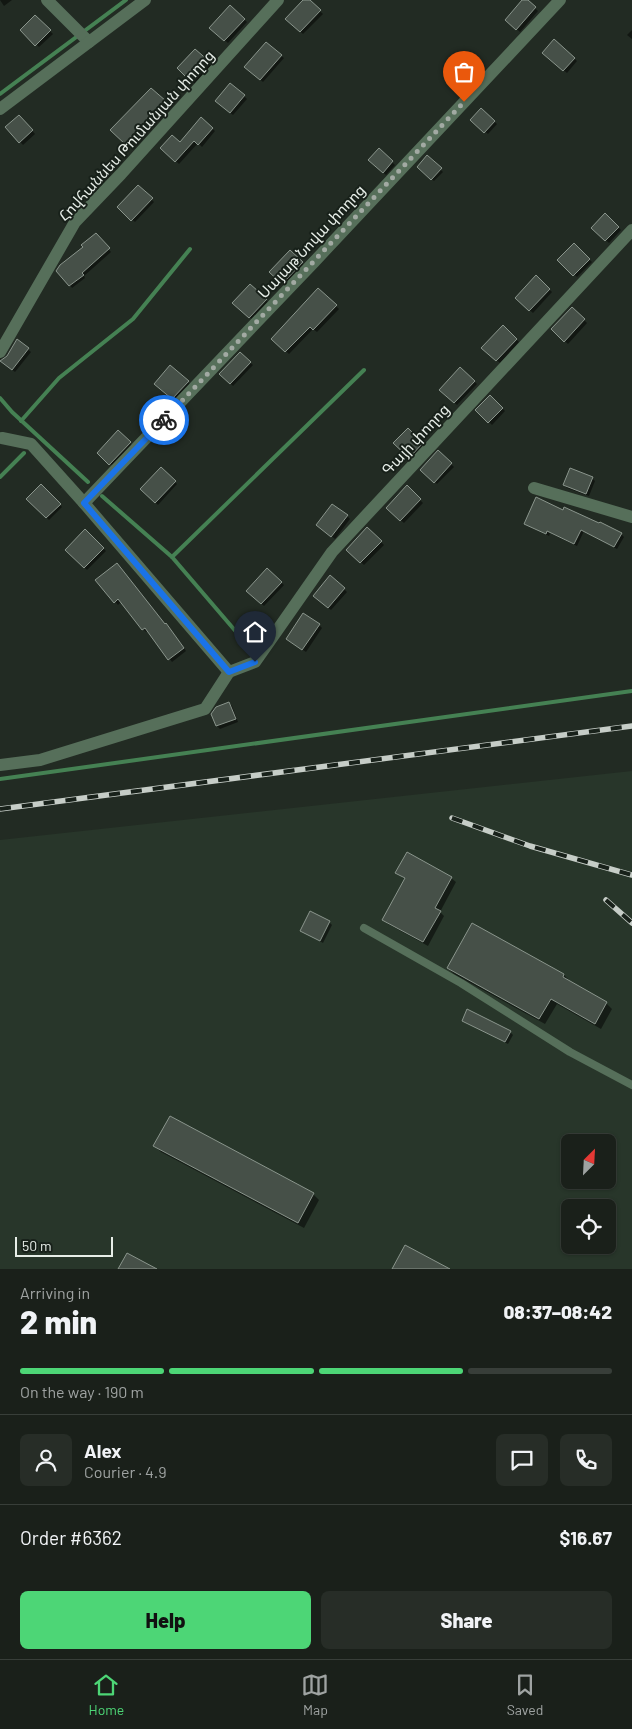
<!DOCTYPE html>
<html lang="en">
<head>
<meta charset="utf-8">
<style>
	:root { --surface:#1a201a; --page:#272d27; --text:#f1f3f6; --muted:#9fa3a2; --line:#383e39; --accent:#4dd676 }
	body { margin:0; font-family:Barlow,"Noto Sans Armenian",sans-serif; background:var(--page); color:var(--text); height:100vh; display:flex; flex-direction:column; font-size:19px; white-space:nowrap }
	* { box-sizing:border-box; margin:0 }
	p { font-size:16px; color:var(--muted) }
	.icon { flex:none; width:28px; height:28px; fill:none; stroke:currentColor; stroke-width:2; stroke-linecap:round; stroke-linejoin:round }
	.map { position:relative; height:1269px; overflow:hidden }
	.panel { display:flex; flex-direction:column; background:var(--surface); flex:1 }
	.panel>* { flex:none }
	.needle { width:32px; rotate:24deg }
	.fabs { position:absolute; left:561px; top:1134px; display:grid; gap:10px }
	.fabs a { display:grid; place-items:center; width:55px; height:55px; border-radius:8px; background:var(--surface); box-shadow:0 1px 4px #0004,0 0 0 1px var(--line); font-size:25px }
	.scale { position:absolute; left:15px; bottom:12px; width:98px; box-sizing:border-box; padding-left:5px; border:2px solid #e7eee8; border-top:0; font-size:14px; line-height:18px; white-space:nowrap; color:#e7eee8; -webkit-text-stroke:4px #18211a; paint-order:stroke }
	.pin { position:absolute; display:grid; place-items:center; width:42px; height:42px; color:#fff; margin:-51px -21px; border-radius:50% 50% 50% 0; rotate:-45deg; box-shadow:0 0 5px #0007 }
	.pin .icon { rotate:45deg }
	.courier { position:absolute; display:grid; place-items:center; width:50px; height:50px; margin:-25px; border:4px solid #1a73e8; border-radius:50%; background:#fff; color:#222; box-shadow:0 1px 6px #0007 }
	.overview em { font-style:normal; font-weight:800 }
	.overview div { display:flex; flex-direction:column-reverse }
	.overview { display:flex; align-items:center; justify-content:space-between; height:85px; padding:0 20px }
	h1 { font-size:32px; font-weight:800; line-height:38px }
	.bar { display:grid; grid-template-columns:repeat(4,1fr); gap:8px 5px; align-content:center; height:60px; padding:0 20px }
	.bar i { height:6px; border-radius:4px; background:var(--line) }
	.bar .on { background:var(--accent) }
	.bar p { grid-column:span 4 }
	.line { display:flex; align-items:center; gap:12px; padding:0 20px; border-top:1px solid var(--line) }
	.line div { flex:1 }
	.round { display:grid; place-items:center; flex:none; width:52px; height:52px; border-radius:8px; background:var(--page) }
	.button { display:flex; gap:10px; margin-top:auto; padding:10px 20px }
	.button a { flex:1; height:58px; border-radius:8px; background:var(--accent); color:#111; font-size:20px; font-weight:800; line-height:58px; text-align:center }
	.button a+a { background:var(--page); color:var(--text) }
	.menu { display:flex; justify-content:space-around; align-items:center; height:70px; border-top:1px solid var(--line); background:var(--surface); font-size:14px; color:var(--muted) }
	.menu a { display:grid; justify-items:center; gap:2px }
	.menu .on { color:var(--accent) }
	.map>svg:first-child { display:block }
</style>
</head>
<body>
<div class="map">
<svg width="632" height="1269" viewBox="0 0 632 1269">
	<rect width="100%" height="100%" fill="#222b23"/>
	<path fill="#28362a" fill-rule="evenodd" d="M632 771V1269H0V840ZM570 1142H608V1180H570ZM570 1208H608V1245H570Z"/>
	<g fill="#0007">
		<polygon points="0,0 12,0 4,6"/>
		<polygon points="305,0 308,0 323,14 303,34 287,19"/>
		<polygon points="524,0 526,0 538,11 520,32 507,20"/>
		<polygon points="230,7 247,22 228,43 211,28"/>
		<polygon points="35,16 53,34 39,47 22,30"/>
		<polygon points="632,30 632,39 627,35"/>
		<polygon points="554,41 577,61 567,73 544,53"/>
		<polygon points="195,50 212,66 195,84 178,68"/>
		<polygon points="281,56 284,58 263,82 249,70"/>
		<polygon points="151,89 168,105 130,147 112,130"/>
		<polygon points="244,96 247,99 233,115 219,104"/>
		<polygon points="481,110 497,124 488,134 472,120"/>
		<polygon points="19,116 35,134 23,145 7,127"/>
		<polygon points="201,119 215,131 202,147 198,143 179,164 162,148 180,144"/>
		<polygon points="379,150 395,165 386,175 370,160"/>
		<polygon points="427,157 443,172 434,181 418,167"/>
		<polygon points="138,186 154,202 135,222 118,207"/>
		<polygon points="605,215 621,230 609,243 593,228"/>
		<polygon points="96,235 111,252 84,276 85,278 72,288 70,285 84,247"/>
		<polygon points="574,245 592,262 577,277 559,260"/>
		<polygon points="290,252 305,266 285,286 270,272"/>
		<polygon points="536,277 552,292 533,313 516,298"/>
		<polygon points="250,285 269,303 253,320 234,303"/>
		<polygon points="318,289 339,309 317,332 313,329 289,354 273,339"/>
		<polygon points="572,308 587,323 568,344 552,329"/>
		<polygon points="503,327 519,342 500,363 483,348"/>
		<polygon points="18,341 31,352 15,372 4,363"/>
		<polygon points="240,354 253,365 233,386 221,374"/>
		<polygon points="171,367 191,385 175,401 156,383"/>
		<polygon points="460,369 477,384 457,405 441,390"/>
		<polygon points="490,397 505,411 492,425 477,410"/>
		<polygon points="408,429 425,446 412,460 395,443"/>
		<polygon points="118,432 133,446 113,466 98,453"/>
		<polygon points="438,452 454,467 437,484 422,469"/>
		<polygon points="161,469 177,484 158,505 142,489"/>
		<polygon points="592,478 595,481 589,496 567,488 564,485"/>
		<polygon points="41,486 62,507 49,520 28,499"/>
		<polygon points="407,487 423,503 404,523 387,508"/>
		<polygon points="564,512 621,534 624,537 617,549 584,531 577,546 550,533 549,536 525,523"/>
		<polygon points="347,516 350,519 335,539 320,527"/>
		<polygon points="367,529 384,545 364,565 348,550"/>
		<polygon points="85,531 106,551 87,570 67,550"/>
		<polygon points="267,570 284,585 264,606 248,591"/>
		<polygon points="331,577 347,592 331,610 318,599"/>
		<polygon points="97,580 169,627 186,651 172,662 148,630 146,632 143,629 121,602 118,605"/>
		<polygon points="319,625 322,628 306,652 290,641"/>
		<polygon points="229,703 232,706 238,722 220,729 217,726 213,714"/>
		<polygon points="397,873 451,878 456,882 440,912 444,916 428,946 388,924 384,920 406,880"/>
		<polygon points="329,922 332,925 323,943 301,930"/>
		<polygon points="448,968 564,975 570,981 606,1003 612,1009 601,1029 557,1004 545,1024 454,974"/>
		<polygon points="463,1020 510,1032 513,1035 508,1044"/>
		<polygon points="155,1146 313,1194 319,1200 304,1228 161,1152"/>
	</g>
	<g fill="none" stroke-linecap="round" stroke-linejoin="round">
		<g stroke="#458153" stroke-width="4">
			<polyline points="0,94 126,0"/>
			<polyline points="0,398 12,412 88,482"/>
			<polyline points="21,421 59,378 133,319 190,249"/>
			<polyline points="0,477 24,453"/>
			<polyline points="102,496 172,557 250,648"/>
			<polyline points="172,557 364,370"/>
			<polyline points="0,779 632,691"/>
		</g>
	</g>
	<g fill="#465048" stroke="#8a958c">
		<polygon points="303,0 310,0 321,10 300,32 285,19"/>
		<polygon points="522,0 528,0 536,7 516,30 505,20"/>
		<polygon points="230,5 245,19 224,41 209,28"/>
		<polygon points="35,15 51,30 35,46 20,30"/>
		<polygon points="554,39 575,58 563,71 542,53"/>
		<polygon points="266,42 282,55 260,80 244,67"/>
		<polygon points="195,49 210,62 191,82 177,68"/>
		<polygon points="230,83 245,95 230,113 215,101"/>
		<polygon points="151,88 166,101 126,145 110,130"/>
		<polygon points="481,108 495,121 484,133 470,120"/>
		<polygon points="19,115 33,130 19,143 5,127"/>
		<polygon points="201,117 213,128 198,145 194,141 175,162 160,148 172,135 180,142"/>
		<polygon points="379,148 393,161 383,173 368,160"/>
		<polygon points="427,155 442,168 431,180 417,167"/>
		<polygon points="138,185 153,198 131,221 117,207"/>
		<polygon points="605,213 619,227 605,241 591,228"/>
		<polygon points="96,233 110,248 82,273 84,275 69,286 56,271 60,265 83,247 81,245"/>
		<polygon points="574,243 590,259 573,276 557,260"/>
		<polygon points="290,250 303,262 282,284 269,272"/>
		<polygon points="536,275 550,289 529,311 515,298"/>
		<polygon points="250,284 267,299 249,318 232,303"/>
		<polygon points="318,288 337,305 313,330 310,327 285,352 271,339"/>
		<polygon points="572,307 585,319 564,342 551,329"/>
		<polygon points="503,325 517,339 496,361 481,348"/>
		<polygon points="17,339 29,348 12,370 0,361 7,356"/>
		<polygon points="240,352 251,362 230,384 219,374"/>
		<polygon points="170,365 189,381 172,399 154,384"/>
		<polygon points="460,367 475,381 454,403 439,390"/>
		<polygon points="490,395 503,408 488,423 475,410"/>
		<polygon points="408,428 423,443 409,458 393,443"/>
		<polygon points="118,430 131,442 109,465 97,453"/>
		<polygon points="438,450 452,463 434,483 420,470"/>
		<polygon points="161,467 176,481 155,503 140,489"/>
		<polygon points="570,468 593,477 586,494 563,485"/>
		<polygon points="41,484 61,504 46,518 26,499"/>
		<polygon points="407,485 421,499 400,521 386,508"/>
		<polygon points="536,497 563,510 564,507 599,523 600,522 622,533 614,547 581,530 574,544 547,531 546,534 524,524"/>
		<polygon points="332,504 348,515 331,537 316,525"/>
		<polygon points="367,527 382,541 360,563 346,550"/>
		<polygon points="85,529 104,548 84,568 65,550"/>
		<polygon points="117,563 165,624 166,623 184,648 168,660 145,628 142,630 118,599 114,603 95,580"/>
		<polygon points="267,568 282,582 261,604 246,591"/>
		<polygon points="330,575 345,588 328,608 313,596"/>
		<polygon points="303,613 320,624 302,650 286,639"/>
		<polygon points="229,702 236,719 216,726 211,714 216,707"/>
		<polygon points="407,852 452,877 435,908 441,911 423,942 382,920 405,878 395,873"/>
		<polygon points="310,911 330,921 320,941 300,931"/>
		<polygon points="472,923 564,974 563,977 607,1002 595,1024 551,999 539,1019 447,968"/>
		<polygon points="467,1009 511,1031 505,1042 462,1021"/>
		<polygon points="170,1116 314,1193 298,1223 153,1146"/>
		<polygon points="405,1245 450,1269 392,1269"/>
		<polygon points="127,1253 157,1269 118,1269"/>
	</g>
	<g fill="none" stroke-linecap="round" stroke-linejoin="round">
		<polyline stroke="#566f5a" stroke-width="8" points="364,928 461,983 570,1052 632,1085"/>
		<g stroke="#566f5a" stroke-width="12">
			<polyline points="47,0 89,42"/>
			<polyline points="0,109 145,0"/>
			<polyline points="0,352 75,222 121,174 278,0"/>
			<polyline points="2,438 31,444 84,503 229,672"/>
			<polyline points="534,488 632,517"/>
			<polyline points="84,503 314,262 560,0"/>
			<polyline points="229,672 255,662 332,552 632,230"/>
			<polyline points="0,765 40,760 205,709 229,672"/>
		</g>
		<g stroke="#c6cdc7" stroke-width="5.5">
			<g id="rail">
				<polyline points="0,809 632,726"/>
				<polyline points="452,818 530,846 632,875"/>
				<polyline points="606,900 632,923"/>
			</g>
		</g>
		<use href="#rail" stroke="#18211a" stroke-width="4" stroke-dasharray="11" stroke-linecap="butt"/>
	</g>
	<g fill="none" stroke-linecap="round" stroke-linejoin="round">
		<polyline stroke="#a2aaa3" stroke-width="5" stroke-dasharray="0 9" points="164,420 464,102"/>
		<polyline stroke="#1a73e8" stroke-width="6" points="164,420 84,503 229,672 255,662"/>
	</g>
	<g text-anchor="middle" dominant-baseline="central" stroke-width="4" stroke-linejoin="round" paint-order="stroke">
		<g font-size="15" fill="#e7eee8" stroke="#18211a">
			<text transform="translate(136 135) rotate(-48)">Հովհաննես Թումանյան փողոց</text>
			<text transform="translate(311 241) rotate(-47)">Սայաթ Նովա փողոց</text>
			<text transform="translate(415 439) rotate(-47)">Գայի փողոց</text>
		</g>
	</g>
</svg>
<div class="fabs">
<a><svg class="needle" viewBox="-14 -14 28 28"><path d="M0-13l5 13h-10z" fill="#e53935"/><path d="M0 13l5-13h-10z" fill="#9fa3a2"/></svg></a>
<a><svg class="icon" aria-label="locate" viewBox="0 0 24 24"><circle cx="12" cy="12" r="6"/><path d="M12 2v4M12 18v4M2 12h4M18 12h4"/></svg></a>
</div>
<div class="scale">50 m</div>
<div class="pin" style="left:464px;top:102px;background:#ea580c"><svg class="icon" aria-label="bag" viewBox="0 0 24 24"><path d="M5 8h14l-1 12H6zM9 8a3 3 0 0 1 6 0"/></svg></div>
<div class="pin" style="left:255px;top:662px;background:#1f2937"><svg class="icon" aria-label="home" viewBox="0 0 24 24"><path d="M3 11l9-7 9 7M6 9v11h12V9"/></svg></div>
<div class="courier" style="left:164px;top:420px"><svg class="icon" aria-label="bike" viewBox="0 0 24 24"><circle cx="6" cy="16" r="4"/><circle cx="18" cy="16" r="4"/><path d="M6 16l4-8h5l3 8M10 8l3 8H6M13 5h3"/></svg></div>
</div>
<section class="panel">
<div class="overview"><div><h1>2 min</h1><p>Arriving in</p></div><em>08:37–08:42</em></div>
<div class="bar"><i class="on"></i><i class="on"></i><i class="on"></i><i></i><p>On the way · 190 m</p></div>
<div class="line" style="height:90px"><a class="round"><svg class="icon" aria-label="person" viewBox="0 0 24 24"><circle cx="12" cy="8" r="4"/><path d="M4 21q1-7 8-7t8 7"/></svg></a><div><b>Alex</b><p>Courier · 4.9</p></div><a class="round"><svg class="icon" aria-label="chat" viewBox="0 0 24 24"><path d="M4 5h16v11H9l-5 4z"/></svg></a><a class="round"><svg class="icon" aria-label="phone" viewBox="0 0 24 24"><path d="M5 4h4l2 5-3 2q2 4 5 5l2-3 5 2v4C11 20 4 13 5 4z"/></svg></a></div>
<div class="line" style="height:65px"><div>Order #6362</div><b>$16.67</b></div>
<div class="button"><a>Help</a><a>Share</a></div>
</section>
<nav class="menu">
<a class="on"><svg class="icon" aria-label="home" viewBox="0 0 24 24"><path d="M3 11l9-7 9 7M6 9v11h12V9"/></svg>Home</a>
<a><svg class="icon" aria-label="map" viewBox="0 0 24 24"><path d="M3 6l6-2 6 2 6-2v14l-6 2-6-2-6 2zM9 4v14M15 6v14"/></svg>Map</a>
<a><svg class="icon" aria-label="saved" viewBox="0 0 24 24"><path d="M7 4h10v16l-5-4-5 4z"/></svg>Saved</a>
</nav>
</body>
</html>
